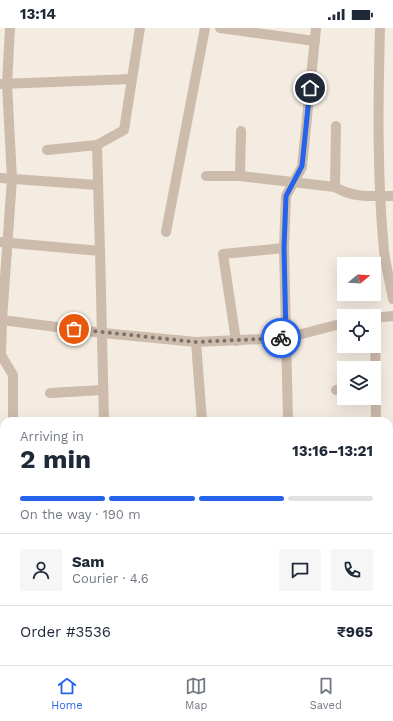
<!DOCTYPE html>
<html lang="en">
<head>
<meta charset="utf-8">
<style>
	:root { --surface:#fff; --page:#f6f6f7; --text:#1f2937; --muted:#747a83; --line:#e0e1e3; --accent:#2563eb }
	body { margin:0; font-family:"Work Sans",sans-serif; background:var(--page); color:var(--text); height:100vh; display:flex; flex-direction:column; font-size:15px; white-space:nowrap }
	* { box-sizing:border-box; margin:0 }
	p { font-size:13px; color:var(--muted) }
	.icon { flex:none; width:22px; height:22px; fill:none; stroke:currentColor; stroke-width:2; stroke-linecap:round; stroke-linejoin:round }
	.map { position:relative; flex:1; overflow:hidden }
	.panel { position:absolute; left:0px; top:389px; width:393px; height:248px; display:flex; flex-direction:column; background:var(--surface); border-radius:12px 12px 0 0; box-shadow:0 4px 16px #0002 }
	.panel>* { flex:none }
	.needle { width:26px; rotate:72deg }
	.tools { position:absolute; left:337px; top:229px; display:grid; gap:8px }
	.tools a { display:grid; place-items:center; width:44px; height:44px; border-radius:0px; background:var(--surface); box-shadow:0 4px 16px #0002; font-size:20px }
	.pin { position:absolute; display:grid; place-items:center; width:34px; height:34px; color:#fff; margin:-17px; border:2px solid #fff; border-radius:50%; box-shadow:0 1px 4px #0007 }
	.courier { position:absolute; display:grid; place-items:center; width:40px; height:40px; margin:-20px; border:3px solid #2563eb; border-radius:50%; background:#fff; color:#222; box-shadow:0 1px 5px #0007 }
	.head em { font-style:normal; font-weight:700 }
	.head div { display:flex; flex-direction:column-reverse }
	.head { display:flex; align-items:center; justify-content:space-between; height:68px; padding:0 20px }
	h1 { font-size:26px; font-weight:700; line-height:30px }
	.bar { display:grid; grid-template-columns:repeat(4,1fr); gap:6px 4px; align-content:center; height:48px; padding:0 20px }
	.bar i { height:5px; border-radius:3px; background:var(--line) }
	.bar .active { background:var(--accent) }
	.bar p { grid-column:span 4 }
	.line { display:flex; align-items:center; gap:10px; padding:0 20px; border-top:1px solid var(--line) }
	.line div { flex:1 }
	.round { display:grid; place-items:center; flex:none; width:42px; height:42px; border-radius:0px; background:var(--page) }
	.status { display:flex; justify-content:space-between; align-items:center; height:28px; padding:0 20px; background:var(--surface); direction:ltr }
	.status svg { height:11px; fill:currentColor }
	.tabs { display:flex; justify-content:space-around; align-items:center; height:56px; border-top:1px solid var(--line); background:var(--surface); font-size:11px; color:var(--muted) }
	.tabs a { display:grid; justify-items:center; gap:2px }
	.tabs .active { color:var(--accent) }
	.map>svg:first-child { display:block }
</style>
</head>
<body>
<div class="status"><b>13:14</b><svg viewBox="0 0 49 12"><path d="M0 12V9h3v3zM5 12V6h3v6zM10 12V3h3v9zM15 12V0h3v12zM26 1h20v11H26zM47 4h2v5h-2z"/></svg></div>
<div class="map">
<svg width="393" height="637" viewBox="0 0 393 637">
	<rect width="100%" height="100%" fill="#f4ebe1"/>
	<g fill="none" stroke-linecap="round" stroke-linejoin="round">
		<g stroke="#cdbbac" stroke-width="10">
			<polyline points="220,0 315,13"/>
			<path d="M380 0C378 73 377 150 384 223 386 239 390 255 393 271"/>
			<polyline points="0,56 132,51"/>
			<polyline points="97,117 124,102 140,0"/>
			<polyline points="47,122 97,117 100,223"/>
			<path d="M206 148H240L335 159C352 170 373 168 393 168"/>
			<polyline points="240,148 241,103"/>
			<polyline points="0,150 97,157"/>
			<polyline points="335,159 336,98"/>
			<polyline points="166,204 205,0"/>
			<polyline points="0,214 100,223 104,393"/>
			<polyline points="374,290 393,288"/>
			<polyline points="375,290 376,393"/>
			<polyline points="0,292 2,292 12,151 7,56 10,0"/>
			<polyline points="236,313 223,226 284,220"/>
			<polyline points="336,362 344,361"/>
			<polyline points="50,365 103,362"/>
			<polyline points="13,393 13,347 1,327 2,292 103,305 196,314"/>
			<polyline points="202,393 196,314 286,310 344,295"/>
			<polyline points="288,393 284,220 286,168 302,139 316,0"/>
			<polyline points="0,405 4,405"/>
			<polyline points="389,430 393,430"/>
			<polyline points="0,475 4,475"/>
			<polyline points="389,481 393,481"/>
			<polyline points="389,533 393,533"/>
			<polyline points="0,545 4,544"/>
			<polyline points="389,566 393,565"/>
			<polyline points="0,588 4,588"/>
			<polyline points="51,633 51,637"/>
			<polyline points="120,633 120,637"/>
			<polyline points="181,633 181,637"/>
			<polyline points="293,633 293,637"/>
			<polyline points="386,633 386,637"/>
			<polyline points="248,637 249,633"/>
		</g>
	</g>
	<g fill="none" stroke-linecap="round" stroke-linejoin="round">
		<polyline stroke="#7c716b" stroke-width="4" stroke-dasharray="0 7.2" points="74,301 196,314 281,310"/>
		<polyline stroke="#2563eb" stroke-width="5" points="281,310 286,310 284,220 286,168 302,138 310,60"/>
	</g>
</svg>
<div class="tools">
<a><svg class="needle" viewBox="-14 -14 28 28"><path d="M0-13l5 13h-10z" fill="#e53935"/><path d="M0 13l5-13h-10z" fill="#747a83"/></svg></a>
<a><svg class="icon" aria-label="locate" viewBox="0 0 24 24"><circle cx="12" cy="12" r="6"/><path d="M12 2v4M12 18v4M2 12h4M18 12h4"/></svg></a>
<a><svg class="icon" aria-label="layers" viewBox="0 0 24 24"><path d="M12 4l9 5-9 5-9-5zM3 14l9 5 9-5"/></svg></a>
</div>
<div class="pin" style="left:74px;top:301px;background:#ea580c"><svg class="icon" aria-label="bag" viewBox="0 0 24 24"><path d="M5 8h14l-1 12H6zM9 8a3 3 0 0 1 6 0"/></svg></div>
<div class="pin" style="left:310px;top:60px;background:#1f2937"><svg class="icon" aria-label="home" viewBox="0 0 24 24"><path d="M3 11l9-7 9 7M6 9v11h12V9"/></svg></div>
<div class="courier" style="left:281px;top:310px"><svg class="icon" aria-label="bike" viewBox="0 0 24 24"><circle cx="6" cy="16" r="4"/><circle cx="18" cy="16" r="4"/><path d="M6 16l4-8h5l3 8M10 8l3 8H6M13 5h3"/></svg></div>
<section class="panel">
<div class="head"><div><h1>2 min</h1><p>Arriving in</p></div><em>13:16–13:21</em></div>
<div class="bar"><i class="active"></i><i class="active"></i><i class="active"></i><i></i><p>On the way · 190 m</p></div>
<div class="line" style="height:72px"><a class="round"><svg class="icon" aria-label="person" viewBox="0 0 24 24"><circle cx="12" cy="8" r="4"/><path d="M4 21q1-7 8-7t8 7"/></svg></a><div><b>Sam</b><p>Courier · 4.6</p></div><a class="round"><svg class="icon" aria-label="chat" viewBox="0 0 24 24"><path d="M4 5h16v11H9l-5 4z"/></svg></a><a class="round"><svg class="icon" aria-label="phone" viewBox="0 0 24 24"><path d="M5 4h4l2 5-3 2q2 4 5 5l2-3 5 2v4C11 20 4 13 5 4z"/></svg></a></div>
<div class="line" style="height:52px"><div>Order #3536</div><b>₹965</b></div>
</section>
</div>
<nav class="tabs">
<a class="active"><svg class="icon" aria-label="home" viewBox="0 0 24 24"><path d="M3 11l9-7 9 7M6 9v11h12V9"/></svg>Home</a>
<a><svg class="icon" aria-label="map" viewBox="0 0 24 24"><path d="M3 6l6-2 6 2 6-2v14l-6 2-6-2-6 2zM9 4v14M15 6v14"/></svg>Map</a>
<a><svg class="icon" aria-label="saved" viewBox="0 0 24 24"><path d="M7 4h10v16l-5-4-5 4z"/></svg>Saved</a>
</nav>
</body>
</html>
